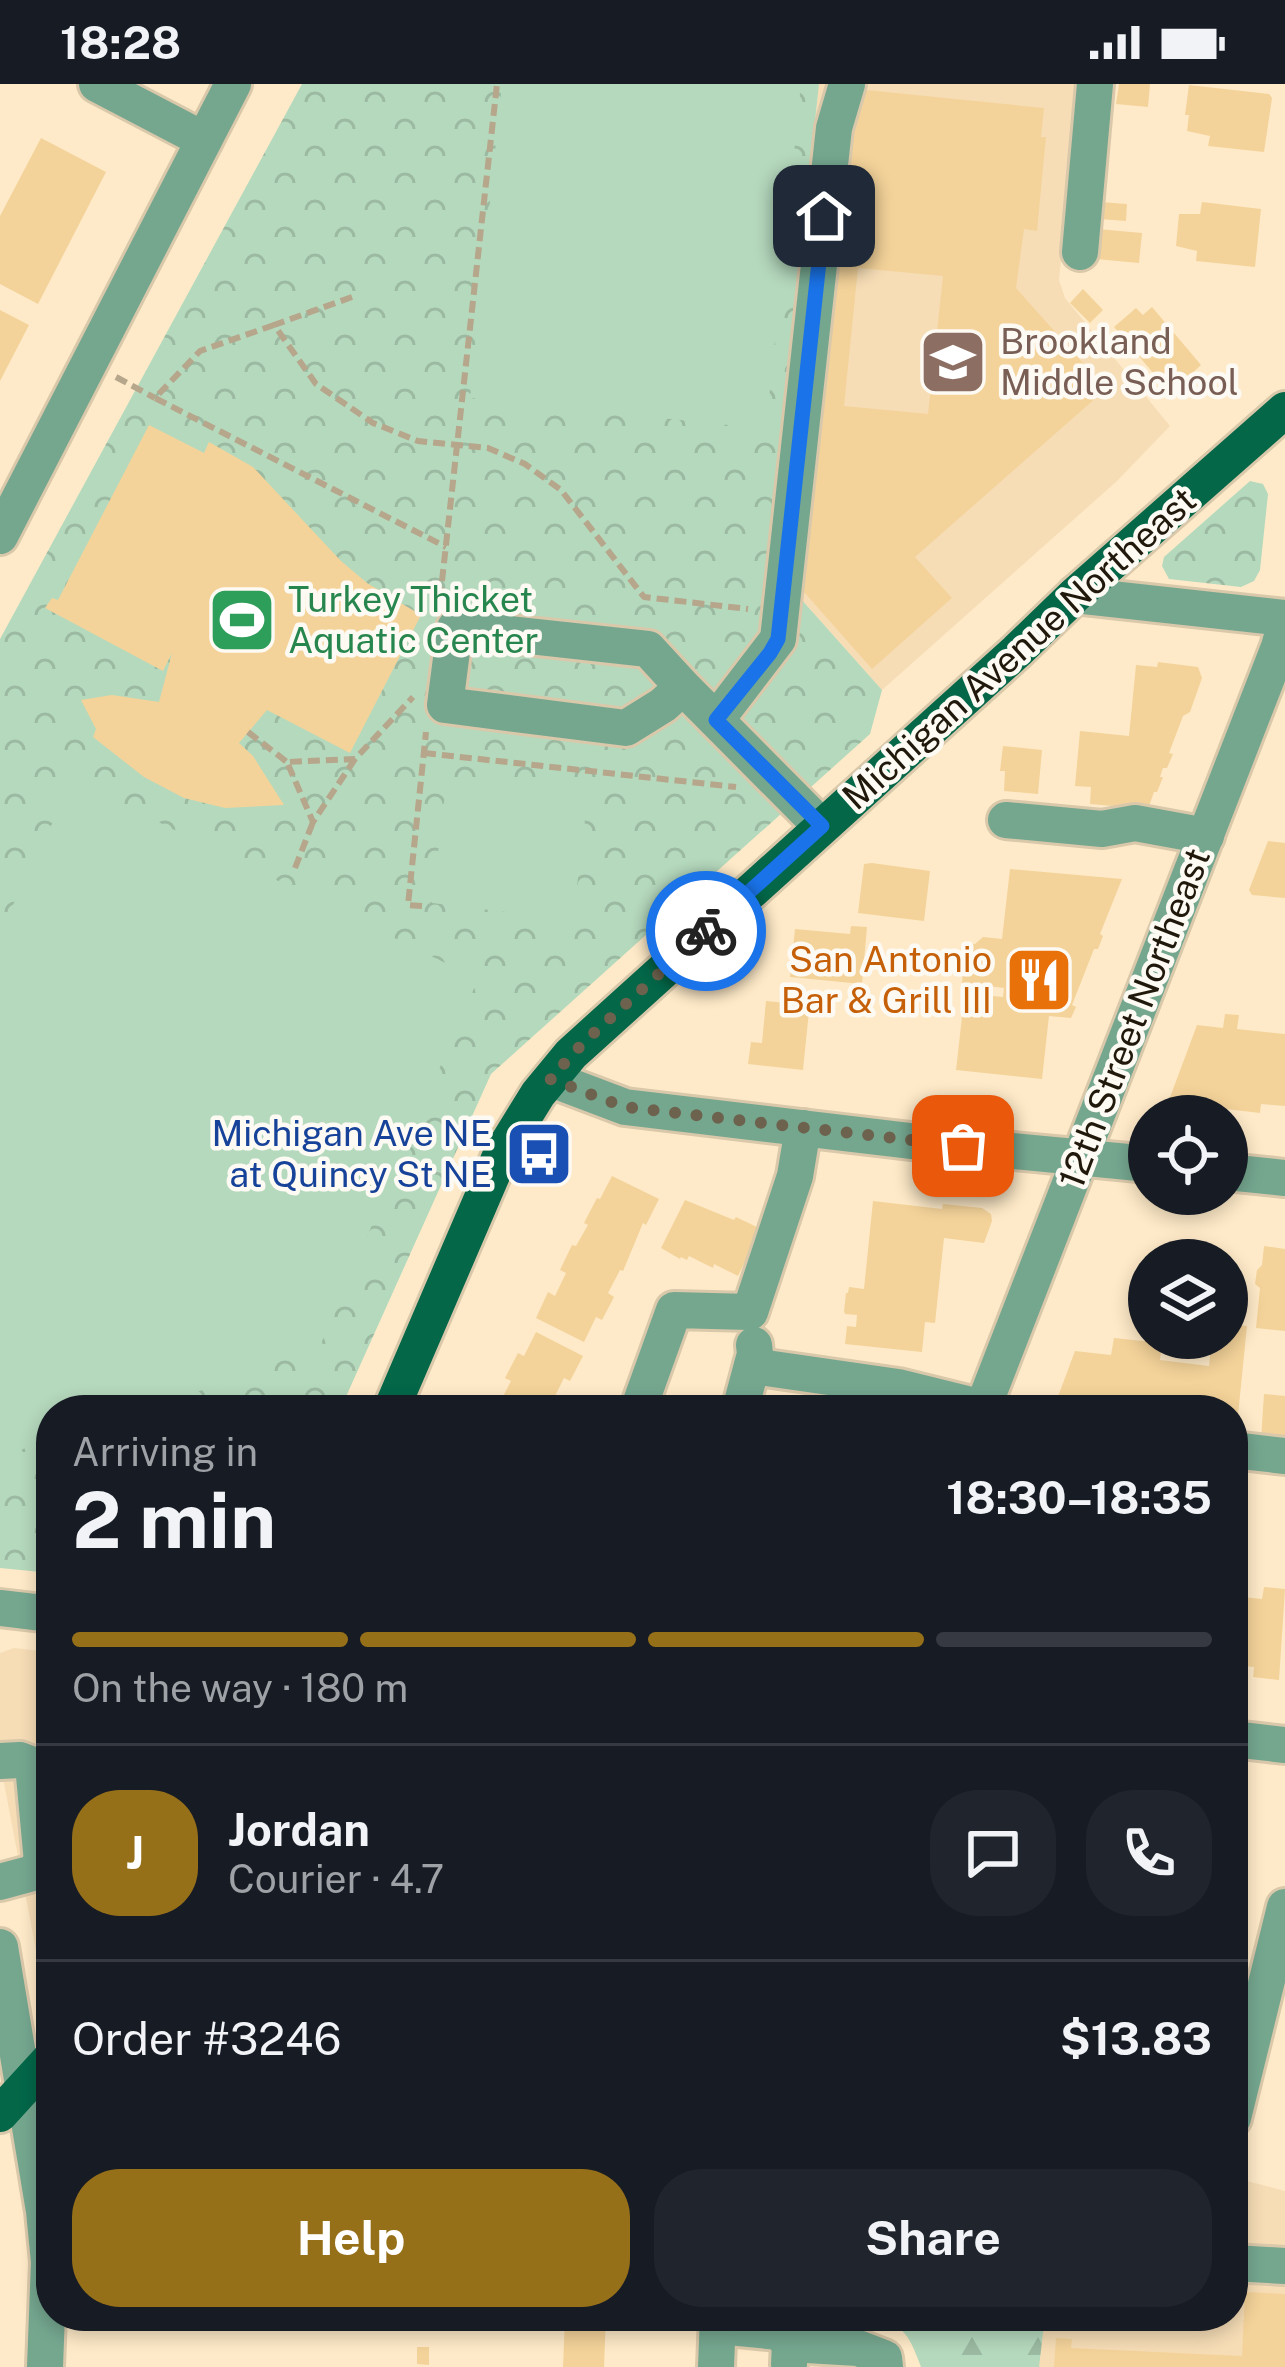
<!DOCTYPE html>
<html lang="en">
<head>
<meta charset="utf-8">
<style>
	:root { --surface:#171b24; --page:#20242c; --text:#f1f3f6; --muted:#9ea1a6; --line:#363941; --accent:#966f19 }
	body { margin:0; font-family:"Public Sans",sans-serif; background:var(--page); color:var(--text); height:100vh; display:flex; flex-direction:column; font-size:45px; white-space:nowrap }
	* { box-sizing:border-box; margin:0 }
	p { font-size:39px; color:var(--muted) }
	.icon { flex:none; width:66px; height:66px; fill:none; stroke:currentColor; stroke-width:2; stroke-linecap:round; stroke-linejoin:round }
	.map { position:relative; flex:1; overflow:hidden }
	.drawer { position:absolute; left:36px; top:1311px; width:1212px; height:936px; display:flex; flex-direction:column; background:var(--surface); border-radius:48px; box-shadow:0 6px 18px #0003 }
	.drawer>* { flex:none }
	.fabs { position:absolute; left:1128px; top:1011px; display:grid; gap:24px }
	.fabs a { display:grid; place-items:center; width:120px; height:120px; border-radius:50%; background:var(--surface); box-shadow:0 6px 18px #0003; font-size:60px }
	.pin { position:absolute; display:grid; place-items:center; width:102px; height:102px; color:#fff; margin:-51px; border-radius:24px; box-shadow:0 6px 18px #0006 }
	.courier { position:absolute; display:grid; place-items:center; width:120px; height:120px; margin:-60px; border:9px solid #1a73e8; border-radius:50%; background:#fff; color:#222; box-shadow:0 3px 15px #0007 }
	.summary em { font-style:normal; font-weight:700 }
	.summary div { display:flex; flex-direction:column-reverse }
	.summary { display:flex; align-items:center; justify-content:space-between; height:204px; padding:0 36px }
	h1 { font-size:78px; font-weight:700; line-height:90px }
	.bar { display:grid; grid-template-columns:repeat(4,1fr); gap:18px 12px; align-content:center; height:144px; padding:0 36px }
	.bar i { height:15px; border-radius:9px; background:var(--line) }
	.bar .on { background:var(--accent) }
	.bar p { grid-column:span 4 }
	.line { display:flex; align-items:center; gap:30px; padding:0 36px; border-top:3px solid var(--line) }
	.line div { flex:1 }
	.round { display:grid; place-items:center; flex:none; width:126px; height:126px; border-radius:48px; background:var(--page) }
	.primary-button { display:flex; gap:24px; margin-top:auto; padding:24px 36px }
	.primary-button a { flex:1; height:138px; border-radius:48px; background:var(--accent); color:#fff; font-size:48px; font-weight:700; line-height:138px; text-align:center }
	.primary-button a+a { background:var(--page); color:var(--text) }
	.status { display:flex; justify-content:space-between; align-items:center; height:84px; padding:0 60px; background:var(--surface); direction:ltr }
	.status svg { height:33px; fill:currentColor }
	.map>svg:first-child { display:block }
</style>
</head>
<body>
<div class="status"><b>18:28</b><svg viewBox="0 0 49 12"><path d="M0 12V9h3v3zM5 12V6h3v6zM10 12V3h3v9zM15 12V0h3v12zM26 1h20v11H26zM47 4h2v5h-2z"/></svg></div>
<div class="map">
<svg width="1285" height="2283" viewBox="0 0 1285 2283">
	<defs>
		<pattern id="forest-firs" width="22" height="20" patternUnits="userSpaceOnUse" patternTransform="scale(3)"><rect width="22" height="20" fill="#b5d9bd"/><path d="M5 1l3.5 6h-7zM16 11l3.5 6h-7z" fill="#9bbaa1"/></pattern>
		<pattern id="park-crowns" width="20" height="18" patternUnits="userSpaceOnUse" patternTransform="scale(3)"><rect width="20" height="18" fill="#b5d9bd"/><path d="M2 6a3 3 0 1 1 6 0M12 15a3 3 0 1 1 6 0" fill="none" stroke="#9bbaa1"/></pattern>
	</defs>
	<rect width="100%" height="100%" fill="#feeac8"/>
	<g fill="#f6ddb6">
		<polygon points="819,0 1079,0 1059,196 1065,214 1170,342 1117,397 882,606 768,478"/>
		<polygon points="14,1564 51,1568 51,1878 38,1877 0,1678 0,1569"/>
		<polygon points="1247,2097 1285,2107 1285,2283 973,2283 976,2232 1233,2232 1233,2149"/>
	</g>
	<path fill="url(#forest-firs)" d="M863 2232H1045L1039 2283H921C908 2247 901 2237 863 2232Z"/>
	<g fill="url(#park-crowns)">
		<polygon points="302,0 819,0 768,478 882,606 870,650 491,990 340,1326 51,1326 51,1489 0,1484 0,555"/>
		<polygon points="1250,397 1263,400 1268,410 1260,486 1254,497 1241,503 1169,495 1162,482 1164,473"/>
	</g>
	<g fill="#b5d9bd">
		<polygon points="502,0 801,0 766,345 470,314"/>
		<polygon points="447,693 588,710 573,836 432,819"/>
		<polygon points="73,696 478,895 320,1262 149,1326 51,1326 51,1357 2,1371 0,848"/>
	</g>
	<g fill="#f4d39a" fill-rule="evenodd">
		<polygon points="1119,0 1150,0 1148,23 1116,20"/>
		<polygon points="1189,1 1269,10 1272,14 1264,68 1208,62 1210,52 1187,47 1189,31 1185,31"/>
		<path d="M856 5 1044 24 1041 53H1046L1037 147 1024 145 1016 204 1106 305 915 473 952 514 872 585 804 508ZM858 184 943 192 928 330 844 322Z"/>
		<polygon points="41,54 106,88 38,220 0,200 0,132"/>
		<polygon points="1100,118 1127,120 1126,137 1099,135"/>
		<polygon points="1202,118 1261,125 1255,183 1196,177 1197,167 1176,162 1179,130 1200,130"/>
		<polygon points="1098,145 1142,149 1139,179 1096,175"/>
		<polygon points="1083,205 1103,226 1090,239 1070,219"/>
		<polygon points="1152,223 1201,281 1172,308 1161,295 1160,297 1114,243 1136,224 1143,231"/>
		<polygon points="0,226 29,241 0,297"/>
		<polygon points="149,341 204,369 209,358 253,383 341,477 367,499 421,531 350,669 267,626 239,659 253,672 284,721 225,724 184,714 144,693 93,653 96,645 81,616 112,611 159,618 172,569 163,587 45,524 52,514 58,516"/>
		<polygon points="1158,578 1198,583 1202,594 1190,628 1183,632 1169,669 1173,670 1167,684 1163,684 1160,693 1163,693 1157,708 1154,708 1148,725 1090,720 1091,703 1075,702 1080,647 1129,652 1136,581 1157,583"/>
		<polygon points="1003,662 1042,666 1038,710 1004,707 1005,687 1000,687"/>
		<polygon points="1268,757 1285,759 1285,814 1252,811 1249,806"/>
		<polygon points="872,779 930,787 924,837 858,829 864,780"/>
		<polygon points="1010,785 1122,795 1100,850 1103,852 1098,865 1094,865 1072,921 1076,923 1071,934 1049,932 1042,995 956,986 963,924 991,927 993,912 1003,913 1004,904 962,899 966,859 975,860 983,853 1002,855"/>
		<polygon points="851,842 867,843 862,900 790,893 795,845 850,850"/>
		<polygon points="894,870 908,871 907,881 892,880"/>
		<polygon points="822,915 833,916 831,932 820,930"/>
		<polygon points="766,917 797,920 796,926 809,927 803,986 748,980 751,958 762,959"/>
		<polygon points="1225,930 1239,931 1237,945 1285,950 1285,1022 1261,1020 1260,1029 1192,1021 1192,1025 1173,1023 1169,1016 1197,941 1223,944"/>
		<polygon points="612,1092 659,1115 646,1141 643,1139 623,1187 620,1186 608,1209 614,1213 602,1236 596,1233 584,1258 536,1234 548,1208 555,1212 566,1189 560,1186 572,1161 576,1162 588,1141 584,1139 597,1114 600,1115"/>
		<polygon points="685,1116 734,1136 736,1133 761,1145 738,1192 714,1180 713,1184 689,1172 687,1176 681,1173 680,1175 661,1164"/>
		<polygon points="873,1117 942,1125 943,1120 982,1124 991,1130 992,1137 984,1159 944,1154 935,1239 925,1238 922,1268 845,1260 847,1242 856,1243 857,1231 845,1230 844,1227 846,1209 848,1209 849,1203 864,1205"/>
		<polygon points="1264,1162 1285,1165 1285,1247 1256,1244 1260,1204 1255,1200 1257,1186 1262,1181"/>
		<polygon points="1227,1240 1247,1242 1236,1351 1233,1350 1233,1326 1053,1326 1075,1267 1111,1271 1114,1254 1162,1259 1160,1276 1209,1282 1212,1254 1227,1254"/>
		<polygon points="536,1248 583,1272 570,1297 564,1294 553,1316 560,1319 556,1326 489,1326 494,1316 500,1318 511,1297 505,1294 518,1269 524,1272"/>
		<polygon points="1264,1310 1285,1312 1285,1357 1261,1355"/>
		<polygon points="1264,1503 1285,1505 1279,1596 1253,1593 1254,1583 1242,1582 1242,1587 1233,1587 1233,1512 1262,1515"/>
		<polygon points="51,1639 51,1683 35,1676"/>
		<polygon points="1245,2208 1285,2210 1285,2283 1054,2283 1056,2254 1072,2255 1071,2264 1242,2272"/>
		<polygon points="121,2232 175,2232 169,2246 157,2241 155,2247"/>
		<polygon points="423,2232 436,2232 435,2245 422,2245"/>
		<polygon points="565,2232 606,2232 604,2283 563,2283"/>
		<polygon points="417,2263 429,2263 429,2281 417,2280"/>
	</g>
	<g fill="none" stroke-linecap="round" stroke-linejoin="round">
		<g stroke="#dac8aa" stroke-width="42">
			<g id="minor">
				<polyline points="97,0 204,56"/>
				<polyline points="1080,168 1095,0"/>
				<polyline points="0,452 233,0"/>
				<polyline points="1075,511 1285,534"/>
				<polyline points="683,603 663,621 626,644 445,621 455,544 648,565 683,603 822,743"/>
				<polyline points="716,636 778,555 834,44 847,0"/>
				<polyline points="1006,736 1102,745 1135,739 1206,752"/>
				<polyline points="551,995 625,1023 919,1058 1149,1080"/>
				<polyline points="1227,1088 1285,1094"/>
				<polyline points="752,1282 898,1303 983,1324"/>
				<polyline points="638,1326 674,1226 750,1228 795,1092 803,1044"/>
				<polyline points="740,1326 755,1270 754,1261"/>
				<polyline points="982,1326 1279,563 1285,541"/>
				<polyline points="1233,1366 1285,1372"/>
				<polyline points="0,1524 51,1530"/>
				<polyline points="1233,1655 1285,1661"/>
				<polyline points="0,1677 20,1676 33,1681 42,1778 33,1789 0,1798"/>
				<polyline points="0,1863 44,2127 49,2178 45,2283"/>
				<polyline points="1233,2034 1285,1823"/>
				<polyline points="1233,2179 1285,2182"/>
				<polyline points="718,2242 779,2248 790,2260 789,2280"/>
				<polyline points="790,2260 858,2264 884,2274 885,2283"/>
				<polyline points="716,2283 718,2232"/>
			</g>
		</g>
		<g stroke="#dac8aa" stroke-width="42">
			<g id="major">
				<polyline points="391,1326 501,1070 538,1010 571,970 1017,567 1075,511 1285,326"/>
				<polyline points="0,2030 51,1974"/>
			</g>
		</g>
		<g stroke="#b6a68b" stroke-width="6" stroke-dasharray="12 6" stroke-linecap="butt">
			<polyline points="352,213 274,241 316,300 373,339 418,357 488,364 525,380 561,406 644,513 748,525"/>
			<polyline points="274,241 200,267 155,314 446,463"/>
			<polyline points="116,293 155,314"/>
			<polyline points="440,515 497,0"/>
			<polyline points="248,648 287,678"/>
			<polyline points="424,669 736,703"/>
			<polyline points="355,675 313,738 287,678 355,675 413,613"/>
			<polyline points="295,784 313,738"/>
			<polyline points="422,822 408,821 426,648"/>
		</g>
		<use href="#minor" stroke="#75a78f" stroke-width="36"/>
		<use href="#major" stroke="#036748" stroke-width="36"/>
	</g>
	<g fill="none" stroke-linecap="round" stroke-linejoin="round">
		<polyline stroke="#6d624d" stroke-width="12" stroke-dasharray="0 21.6" points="706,847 584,958 550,995 625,1023 963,1062"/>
		<polyline stroke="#1a73e8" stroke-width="15" points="706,847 822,742 716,636 770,569 778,555 824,132"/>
	</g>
	<defs>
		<g id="school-square" transform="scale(3.45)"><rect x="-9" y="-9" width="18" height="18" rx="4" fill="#8d6e63" stroke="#fdf9f3"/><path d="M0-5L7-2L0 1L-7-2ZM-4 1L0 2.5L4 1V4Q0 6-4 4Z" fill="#fff"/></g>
		<g id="stadium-square" transform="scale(3.45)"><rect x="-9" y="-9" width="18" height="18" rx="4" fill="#2e9e5b" stroke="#fdf9f3"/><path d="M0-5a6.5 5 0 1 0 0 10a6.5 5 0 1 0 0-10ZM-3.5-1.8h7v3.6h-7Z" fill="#fff"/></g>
		<g id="restaurant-square" transform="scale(3.45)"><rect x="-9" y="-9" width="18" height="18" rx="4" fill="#e8710a" stroke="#fdf9f3"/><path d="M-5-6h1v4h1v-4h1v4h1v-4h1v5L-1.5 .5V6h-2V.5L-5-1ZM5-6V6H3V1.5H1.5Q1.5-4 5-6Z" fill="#fff"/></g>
		<g id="bus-square" transform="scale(3.45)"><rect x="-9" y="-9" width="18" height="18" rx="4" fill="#1a4fb4" stroke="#fdf9f3"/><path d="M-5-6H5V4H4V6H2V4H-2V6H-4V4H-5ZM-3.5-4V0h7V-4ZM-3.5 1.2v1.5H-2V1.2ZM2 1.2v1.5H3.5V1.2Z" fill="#fff"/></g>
	</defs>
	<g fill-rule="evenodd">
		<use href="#school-square" x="953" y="278"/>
		<use href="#stadium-square" x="242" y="536"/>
		<use href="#restaurant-square" x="1039" y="896"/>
		<use href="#bus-square" x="539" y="1070"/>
	</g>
	<g text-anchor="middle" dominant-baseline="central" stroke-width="9" stroke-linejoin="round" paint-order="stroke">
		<g font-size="36" fill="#785e54" stroke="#fdf9f3" text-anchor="start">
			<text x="1000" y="257">Brookland<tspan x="1000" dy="41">Middle School</tspan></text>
		</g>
		<g font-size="36" fill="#27864d" stroke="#fdf9f3" text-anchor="start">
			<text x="288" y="515">Turkey Thicket<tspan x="288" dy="41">Aquatic Center</tspan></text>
		</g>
		<g font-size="36" fill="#1f180b" stroke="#fdf9f3">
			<text transform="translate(1019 564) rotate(-42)">Michigan Avenue Northeast</text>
			<text transform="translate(1134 934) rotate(-69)">12th Street Northeast</text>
		</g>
		<g font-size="36" fill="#c56008" stroke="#fdf9f3" text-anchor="end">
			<text x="992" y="875">San Antonio<tspan x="992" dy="41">Bar &amp; Grill III</tspan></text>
		</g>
		<g font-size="36" fill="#164399" stroke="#fdf9f3" text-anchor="end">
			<text x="492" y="1049">Michigan Ave NE<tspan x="492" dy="41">at Quincy St NE</tspan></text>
		</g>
	</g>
</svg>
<div class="fabs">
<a><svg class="icon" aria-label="locate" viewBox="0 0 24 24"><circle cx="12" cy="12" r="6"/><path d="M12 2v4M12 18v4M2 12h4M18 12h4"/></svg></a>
<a><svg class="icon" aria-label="layers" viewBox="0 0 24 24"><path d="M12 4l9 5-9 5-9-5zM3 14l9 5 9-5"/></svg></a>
</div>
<div class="pin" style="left:963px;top:1062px;background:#ea580c"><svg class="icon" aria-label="bag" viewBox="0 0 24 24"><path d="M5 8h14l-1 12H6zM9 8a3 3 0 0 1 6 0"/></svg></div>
<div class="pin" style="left:824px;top:132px;background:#1f2937"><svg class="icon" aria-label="home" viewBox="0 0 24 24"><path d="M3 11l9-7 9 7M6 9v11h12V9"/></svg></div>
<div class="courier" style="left:706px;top:847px"><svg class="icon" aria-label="bike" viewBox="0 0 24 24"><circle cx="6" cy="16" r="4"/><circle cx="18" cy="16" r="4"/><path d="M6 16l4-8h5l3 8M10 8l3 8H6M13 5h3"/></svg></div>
<section class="drawer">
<div class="summary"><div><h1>2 min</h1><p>Arriving in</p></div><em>18:30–18:35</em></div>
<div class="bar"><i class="on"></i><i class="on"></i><i class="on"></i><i></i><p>On the way · 180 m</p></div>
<div class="line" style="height:216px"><b class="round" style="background:var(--accent);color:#fff">J</b><div><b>Jordan</b><p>Courier · 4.7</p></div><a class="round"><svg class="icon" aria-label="chat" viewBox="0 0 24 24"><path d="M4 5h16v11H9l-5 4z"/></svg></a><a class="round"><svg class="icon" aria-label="phone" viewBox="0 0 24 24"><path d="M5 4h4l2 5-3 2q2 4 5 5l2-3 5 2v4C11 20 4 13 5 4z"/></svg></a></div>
<div class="line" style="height:156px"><div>Order #3246</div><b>$13.83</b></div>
<div class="primary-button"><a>Help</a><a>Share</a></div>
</section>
</div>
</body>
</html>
